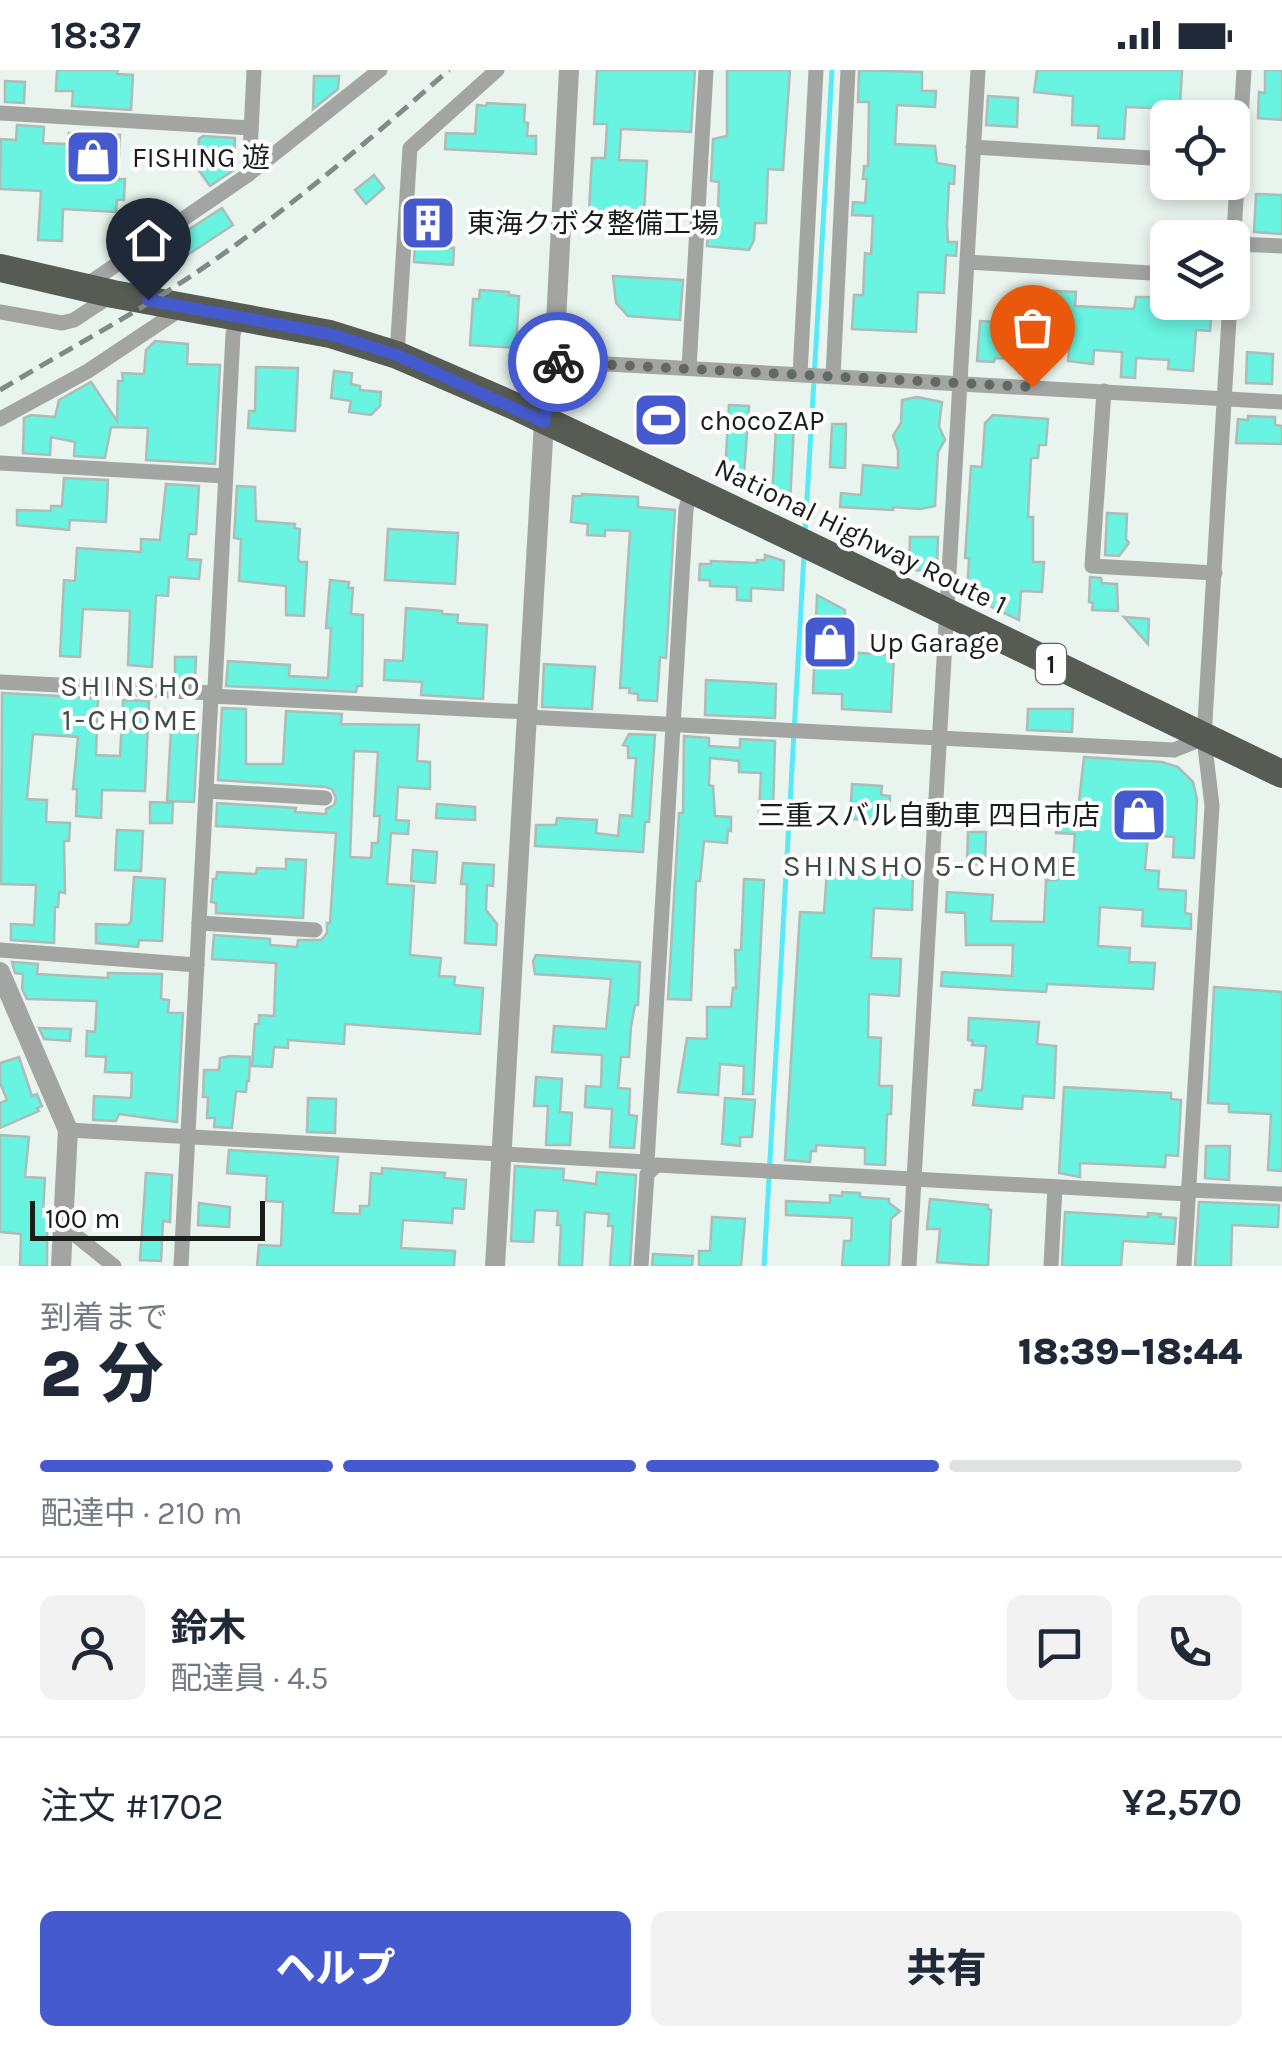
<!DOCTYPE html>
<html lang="ja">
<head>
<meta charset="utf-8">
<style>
	:root { --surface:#fff; --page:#f2f2f3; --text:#1f2937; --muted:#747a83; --line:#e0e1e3; --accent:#465acf }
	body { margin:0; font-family:Karla,"Noto Sans JP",sans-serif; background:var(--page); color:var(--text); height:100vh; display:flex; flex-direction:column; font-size:38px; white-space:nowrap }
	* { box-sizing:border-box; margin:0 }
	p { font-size:32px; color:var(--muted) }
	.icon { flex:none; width:55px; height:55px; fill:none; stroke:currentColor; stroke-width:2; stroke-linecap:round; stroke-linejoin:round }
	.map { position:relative; height:1196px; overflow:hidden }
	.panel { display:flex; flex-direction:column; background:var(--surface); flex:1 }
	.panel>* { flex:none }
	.tools { position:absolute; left:1150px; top:30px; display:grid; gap:20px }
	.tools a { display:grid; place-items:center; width:100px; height:100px; border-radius:15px; background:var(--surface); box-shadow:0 5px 15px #0003; font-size:50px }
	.scale { position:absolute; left:30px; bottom:25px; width:235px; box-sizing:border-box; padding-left:10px; border:5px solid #191e1b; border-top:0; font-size:28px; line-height:35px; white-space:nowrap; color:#191e1b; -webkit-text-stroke:8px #fff; paint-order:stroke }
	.pin { position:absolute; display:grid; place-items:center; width:85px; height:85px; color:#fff; margin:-102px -42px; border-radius:50% 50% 50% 0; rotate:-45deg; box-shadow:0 0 10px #0007 }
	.pin .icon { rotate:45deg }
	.courier { position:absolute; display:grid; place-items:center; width:100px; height:100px; margin:-50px; border:8px solid #465acf; border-radius:50%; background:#fff; color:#222; box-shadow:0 2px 12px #0007 }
	.overview em { font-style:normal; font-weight:800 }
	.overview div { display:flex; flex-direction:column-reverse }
	.overview { display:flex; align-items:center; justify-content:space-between; height:170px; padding:0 40px }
	h1 { font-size:65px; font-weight:800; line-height:75px }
	.bar { display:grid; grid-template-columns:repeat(4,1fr); gap:15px 10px; align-content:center; height:120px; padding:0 40px }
	.bar i { height:12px; border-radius:8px; background:var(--line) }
	.bar .on { background:var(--accent) }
	.bar p { grid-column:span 4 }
	.line { display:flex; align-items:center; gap:25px; padding:0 40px; border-top:2px solid var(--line) }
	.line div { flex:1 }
	.round { display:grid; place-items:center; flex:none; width:105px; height:105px; border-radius:15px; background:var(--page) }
	.primary-button { display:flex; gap:20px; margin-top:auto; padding:20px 40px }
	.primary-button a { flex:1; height:115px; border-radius:15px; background:var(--accent); color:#fff; font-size:40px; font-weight:800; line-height:115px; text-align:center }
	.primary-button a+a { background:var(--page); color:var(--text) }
	.status { display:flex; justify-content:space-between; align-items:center; height:70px; padding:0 50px; background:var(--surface); direction:ltr }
	.status svg { height:28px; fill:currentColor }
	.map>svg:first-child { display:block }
</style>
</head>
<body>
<div class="status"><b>18:37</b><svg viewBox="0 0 49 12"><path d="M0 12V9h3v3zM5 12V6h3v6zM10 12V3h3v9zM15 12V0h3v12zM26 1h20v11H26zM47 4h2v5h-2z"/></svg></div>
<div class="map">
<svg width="1282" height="1196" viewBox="0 0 1282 1196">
	<rect width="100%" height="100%" fill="#e8f4ed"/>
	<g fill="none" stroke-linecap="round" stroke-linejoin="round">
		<g stroke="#57ebfa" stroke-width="5">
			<polyline points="805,464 832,0"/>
			<polyline points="764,1196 804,485"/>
		</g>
	</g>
	<g fill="#68f4e0" stroke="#aebcb9" stroke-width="2.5" fill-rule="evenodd">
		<polygon points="57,0 118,0 117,4 133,5 131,40 72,36 73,21 56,21"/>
		<polygon points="597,0 695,0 691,62 621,59 619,90 647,91 643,160 588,157 592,88 605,88 607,54 594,54"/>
		<polygon points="727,0 790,0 783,100 768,99 766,153 755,153 754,170 749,180 707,176 709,138 718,139 719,112 711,111 713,69 727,66"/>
		<polygon points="859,0 922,2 922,21 936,21 935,37 897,35 895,74 935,76 937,93 955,96 954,114 949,113 947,155 948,172 957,172 956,186 946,185 944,223 918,222 916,262 852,259 854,225 863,225 865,183 871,184 873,146 852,145 853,132 865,133 867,109 863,109 864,96 868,96 869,32 858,32"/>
		<polygon points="1037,0 1182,0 1180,36 1213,37 1213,48 1174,48 1175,39 1126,37 1124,69 1098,68 1099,56 1072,55 1073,26 1034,22"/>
		<polygon points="1265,0 1282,0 1282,50 1258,48 1259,22 1265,23"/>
		<polygon points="314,6 339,6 338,19 313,39"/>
		<polygon points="5,11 25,12 24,33 5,32"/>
		<polygon points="988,26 1018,28 1017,57 986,55"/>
		<polygon points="487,33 525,35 524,52 528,53 527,66 536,66 536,84 445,79 446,63 475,64 477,35 486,36"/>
		<polygon points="17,55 44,57 43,73 68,74 69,63 120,65 118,109 125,109 124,130 117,130 116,142 63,139 62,171 38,170 41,121 0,119 1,69 16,70"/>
		<polygon points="203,66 235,68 234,100 210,116 197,98 199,69"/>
		<polygon points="374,105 384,118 366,134 355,120"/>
		<polygon points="1256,124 1282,125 1282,164 1254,162"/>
		<polygon points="418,127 443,129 440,177 454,178 453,195 414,192"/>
		<polygon points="222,138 233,155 169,197 159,179"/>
		<polygon points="613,206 683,210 680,250 628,246 616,233"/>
		<polygon points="1017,219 1076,222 1075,236 1134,239 1136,227 1147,227 1162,228 1162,232 1168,232 1212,236 1210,261 1196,260 1193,301 1168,299 1169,290 1136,288 1135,308 1121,307 1122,282 1094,280 1093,294 1068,291 1071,254 1029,251 1026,290 995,288 994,292 977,291 980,251 1015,253"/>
		<polygon points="480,220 509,222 509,225 519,226 516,278 470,275 473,229 479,229"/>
		<polygon points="155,271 188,274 187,294 220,295 215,394 146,390 148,358 111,357 105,388 74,386 75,372 51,367 50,385 23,383 24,348 31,345 55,347 59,330 91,312 117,351 118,311 123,311 122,303 144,304 146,280"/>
		<polygon points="1247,282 1273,284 1272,314 1246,313"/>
		<polygon points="256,297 298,298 295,361 248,358 249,341 255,341"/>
		<polygon points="334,301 352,303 351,314 360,316 360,320 381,322 380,336 371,345 349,342 351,331 331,328"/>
		<polygon points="917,327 942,332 939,356 945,370 938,382 935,436 920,439 893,437 893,440 840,437 841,423 861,425 863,395 898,398 898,380 893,366 901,353 902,330"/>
		<polygon points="729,335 749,336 744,404 725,403"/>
		<polygon points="993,345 1048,349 1046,375 1039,375 1038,388 1031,388 1028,447 1033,447 1033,492 1044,492 1042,522 1021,521 1019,550 967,525 969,488 965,488 971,396 982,397 985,353"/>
		<polygon points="1248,346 1275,347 1275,355 1282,356 1282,374 1236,373 1238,349 1248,350"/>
		<polygon points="780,354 794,354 790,434 772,427 776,359 780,360"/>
		<polygon points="832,354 846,354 845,398 830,397"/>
		<polygon points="64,408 108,410 106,452 70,450 69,460 17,455 17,440 51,441 51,436 62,436"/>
		<polygon points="166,414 199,416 196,464 189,464 187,489 201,490 199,509 169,507 168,526 156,525 152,597 128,595 130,541 83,539 80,587 60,586 64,510 75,511 77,478 141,482 141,469 160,470"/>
		<polygon points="237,416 255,417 256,451 295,454 294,458 300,459 298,489 300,492 307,492 304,546 286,545 286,516 239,511 241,469 234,468"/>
		<polygon points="582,424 638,427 638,437 675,440 666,588 660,587 657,631 638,630 638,624 629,623 630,618 620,618 630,461 605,460 605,466 587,465 588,454 571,452 573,426 582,426"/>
		<polygon points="1107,443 1127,444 1126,469 1129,473 1119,486 1105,485"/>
		<polygon points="388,459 458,463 455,514 385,510"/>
		<polygon points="910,467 938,467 937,501 909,500"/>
		<polygon points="765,485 784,491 783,520 751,518 751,531 737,530 737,517 710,516 710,510 699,510 700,494 711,494 711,491 757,493 757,490 765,490"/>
		<polygon points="1090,507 1101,508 1102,513 1117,514 1118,541 1092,540 1093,533 1089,532"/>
		<polygon points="330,510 349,512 348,518 353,518 351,544 363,545 362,616 357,616 356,622 226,616 228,591 290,595 289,606 328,608 331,558 326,558"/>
		<polygon points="817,525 845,540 844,582 894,585 891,642 842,639 842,624 813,623"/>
		<polygon points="406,538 442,541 442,544 458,545 457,553 487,555 483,629 421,625 422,612 384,610 385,590 403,591"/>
		<polygon points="1124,547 1149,549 1148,574"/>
		<polygon points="175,587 196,587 195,611 175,610"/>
		<polygon points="544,594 595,597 592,639 542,637"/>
		<polygon points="706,610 776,614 775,648 705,645"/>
		<polygon points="2,623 98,628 96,685 120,686 123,630 149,631 145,721 102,720 101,748 76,746 77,719 73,719 78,667 33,664 27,729 47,730 46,752 70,753 69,771 64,771 65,823 59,822 58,837 55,837 54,873 11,870 11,854 34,855 36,815 1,814"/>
		<path d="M222 638 246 639V694H283L286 641 342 644 341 654 419 655 417 691 430 692V719L398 717 396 750 409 751 408 764 391 763 387 814 414 816 410 885 441 888 439 906 455 907 454 915 483 918 480 964 345 954 344 974 288 970V978L274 977 272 997 252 996 255 954H259V945L274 946 276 893 212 889 214 865 270 869V875L297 877 298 870H321L327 863V853H330L336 763 216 756 217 733 296 738 295 742 326 744V739L334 735 336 728 332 719 326 717 218 710ZM354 681 378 682 374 746H380L378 773H372L371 788 350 787Z"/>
		<polygon points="1028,639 1073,639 1072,662 1027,660"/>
		<polygon points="171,660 198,661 194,732 167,731"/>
		<polygon points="629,664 655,665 649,752 645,752 643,782 535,776 536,755 556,755 557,748 597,750 596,763 618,766 620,745 632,746 636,688 628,688 628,676 623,675"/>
		<polygon points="684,666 709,668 709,676 740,678 740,669 775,671 773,743 759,742 761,703 739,702 739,691 710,688 709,715 713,716 715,746 731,747 731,761 728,760 727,773 704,771 700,811 696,811 691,930 668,929 679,743 683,743"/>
		<polygon points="1084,687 1162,692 1178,697 1193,712 1197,729 1194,788 1173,787 1174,767 1148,765 1145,800 1159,801 1158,819 1186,821 1185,843 1191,844 1191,859 1142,856 1143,840 1100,837 1098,876 1130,878 1129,892 1155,893 1153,919 1047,914 1046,922 941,916 942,902 1012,906 1013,875 966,875 965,843 946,842 947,822 993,825 991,851 1044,852 1046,810 1057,810 1058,789 1073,790 1075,764 1056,763 1057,740 1078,740"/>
		<polygon points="852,714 882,716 881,725 890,726 889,751 850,749"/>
		<polygon points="150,732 173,733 172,753 150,753"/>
		<polygon points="437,734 475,737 475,750 436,748"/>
		<polygon points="117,760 143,761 141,801 115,800"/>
		<polygon points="968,762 986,762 985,795 967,793"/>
		<polygon points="413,780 437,782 435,813 411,811"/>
		<polygon points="286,789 306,790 303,848 216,843 216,833 211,832 213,809 216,809 217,802 256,804 257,798 286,799"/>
		<polygon points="463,793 494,795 493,816 487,815 486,840 497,854 496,875 465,873 467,814 461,814"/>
		<polygon points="827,801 913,806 912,840 874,838 871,888 901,889 899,926 869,924 868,967 881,968 879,1016 892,1016 891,1044 887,1044 885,1095 865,1094 865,1078 816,1075 816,1081 811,1081 810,1092 785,1090 800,842 824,843"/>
		<polygon points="134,807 165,809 162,871 139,870 138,877 96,873 96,854 128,855 131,851"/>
		<polygon points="744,809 764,810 753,1024 743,1024 744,996 720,994 718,1025 678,1022 687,968 707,969 707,937 731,937 733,918 736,918 735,880 741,880"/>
		<polygon points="536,885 640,892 638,935 635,935 631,957 629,987 621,987 618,1018 630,1019 629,1045 637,1046 634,1078 610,1077 612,1039 585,1037 586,1016 601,1017 602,985 552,982 554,956 606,959 611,909 535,904 533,891"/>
		<polygon points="12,892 38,894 37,904 108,908 108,903 162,904 161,929 169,930 168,943 183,943 177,1052 119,1044 116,1051 93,1050 94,1026 131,1028 132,1003 105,1002 106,987 86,986 87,961 95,962 97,931 27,929 22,919 23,904 15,903"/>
		<polygon points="1214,917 1282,922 1282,1101 1268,1100 1271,1044 1229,1042 1229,1034 1208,1033"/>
		<polygon points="969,948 1039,952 1037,974 1056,976 1054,1028 1023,1026 1022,1039 973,1035 975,1020 982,1020 986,976 972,975 973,971 968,970"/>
		<polygon points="39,958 71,959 70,971 44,969"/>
		<polygon points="230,986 250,987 249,1011 247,1011 246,1022 236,1021 232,1058 214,1057 215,1048 207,1048 208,1027 203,1027 204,1000 219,1000 220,988"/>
		<polygon points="19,987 32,1026 37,1024 42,1036 37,1038 39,1041 0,1058 0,1033 7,1030 0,1013 0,993"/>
		<polygon points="536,1007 562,1009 560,1042 572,1043 570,1075 546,1075 548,1036 534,1036"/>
		<polygon points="1064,1017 1171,1023 1171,1029 1181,1030 1178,1086 1166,1085 1165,1097 1080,1093 1080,1107 1059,1103"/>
		<polygon points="308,1028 336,1029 335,1063 307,1062"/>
		<polygon points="725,1028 755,1030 752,1067 740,1067 740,1076 722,1074"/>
		<polygon points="0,1065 29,1067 25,1107 45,1108 43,1143 47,1150 47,1196 20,1196 21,1164 0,1162"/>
		<polygon points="1206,1076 1230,1076 1229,1110 1205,1108"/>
		<polygon points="229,1080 338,1087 333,1143 360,1144 360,1136 369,1136 371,1103 382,1104 382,1098 445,1103 444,1108 466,1110 464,1139 453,1138 452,1153 403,1150 401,1178 455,1181 454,1196 257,1196 259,1175 281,1176 283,1132 266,1131 267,1106 227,1103"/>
		<polygon points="515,1096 564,1099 563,1110 596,1114 597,1102 636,1105 630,1196 610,1196 613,1156 608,1156 609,1144 585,1142 582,1196 559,1196 561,1155 557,1155 558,1141 535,1140 533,1172 511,1171"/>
		<polygon points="146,1103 172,1105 170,1152 163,1151 161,1191 140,1190"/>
		<polygon points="842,1122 860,1123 860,1127 889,1129 889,1133 900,1141 891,1149 889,1196 842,1196 844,1171 851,1171 852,1148 786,1145 786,1131 830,1133 830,1125 842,1126"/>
		<polygon points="930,1129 988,1135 988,1139 991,1140 988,1196 937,1192 940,1159 927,1159"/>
		<polygon points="1199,1132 1279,1135 1278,1157 1232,1155 1231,1196 1195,1196"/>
		<polygon points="199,1133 230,1137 229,1157 198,1155"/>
		<polygon points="1065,1142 1148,1147 1148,1143 1161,1144 1160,1147 1176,1148 1174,1174 1123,1171 1121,1196 1062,1196"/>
		<polygon points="712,1147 745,1149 741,1196 699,1196 699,1181 710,1181"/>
		<polygon points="653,1184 693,1186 692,1196 652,1196"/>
	</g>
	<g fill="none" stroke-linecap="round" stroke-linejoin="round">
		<g stroke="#a2a5a1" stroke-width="15">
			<polyline points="0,43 251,58"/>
			<polyline points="973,77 1168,89"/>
			<polyline points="249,104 254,0"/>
			<polyline points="1234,174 1282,176"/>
			<polyline points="967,192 1168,204"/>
			<polyline points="1232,195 1244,0"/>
			<polyline points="85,216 249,104 380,0"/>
			<polyline points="0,242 62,253 74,250 112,225"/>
			<polyline points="397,285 410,78 497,0"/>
			<polyline points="554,291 1282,332"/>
			<polyline points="689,298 706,0"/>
			<polyline points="800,304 816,0"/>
			<polyline points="833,306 848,0"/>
			<polyline points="1104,321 1092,496 1215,503"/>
			<polyline points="0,349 88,301 184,237"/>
			<polyline points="0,393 225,406"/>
			<polyline points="0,612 212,623"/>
			<polyline points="211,626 527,642"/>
			<polyline points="526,647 1174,680 1204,668"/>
			<polyline points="206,721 325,728"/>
			<polyline points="199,853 315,860"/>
			<polyline points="0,880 197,895"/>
			<polyline points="68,1060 647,1092 651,1097"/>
			<polyline points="647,1092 686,439 691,420"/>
			<polyline points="1189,1120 1282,1124"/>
			<polyline points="64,1156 114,1196"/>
			<polyline points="181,1196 211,626 215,617 233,264 238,246"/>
			<polyline points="641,1196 647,1104 657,1095 1188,1124"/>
			<polyline points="909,1196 978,0"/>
			<polyline points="1051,1196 1055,1117"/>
			<polyline points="1184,1196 1212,736 1204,668 1230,232"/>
		</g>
		<g stroke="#a2a5a1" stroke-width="20">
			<polyline points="0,902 68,1060 61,1196"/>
			<polyline points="495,1196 544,352 554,291 569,0"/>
		</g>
		<polyline stroke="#565c54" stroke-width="28" points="0,198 113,224 330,264 397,285 519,338 787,465 1282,704"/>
		<path stroke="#818a85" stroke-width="5" stroke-dasharray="15 8" stroke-linecap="butt" d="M0 320C75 275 152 235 223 184 302 128 376 64 449 0"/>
	</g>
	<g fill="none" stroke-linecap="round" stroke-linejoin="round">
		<polyline stroke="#616964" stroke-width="10" stroke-dasharray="0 18" points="558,292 1032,317"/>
		<polyline stroke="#465acf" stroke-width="12" points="148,230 330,264 397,285 544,352 554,292 558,292"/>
	</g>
	<defs>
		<g id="shop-square" transform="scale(2.875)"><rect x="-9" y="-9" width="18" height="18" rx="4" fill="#465acf" stroke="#fff"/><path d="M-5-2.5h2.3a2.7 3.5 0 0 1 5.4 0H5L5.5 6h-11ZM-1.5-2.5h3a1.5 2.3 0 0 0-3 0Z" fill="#fff"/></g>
		<g id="building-square" transform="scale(2.875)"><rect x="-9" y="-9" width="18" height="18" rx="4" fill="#465acf" stroke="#fff"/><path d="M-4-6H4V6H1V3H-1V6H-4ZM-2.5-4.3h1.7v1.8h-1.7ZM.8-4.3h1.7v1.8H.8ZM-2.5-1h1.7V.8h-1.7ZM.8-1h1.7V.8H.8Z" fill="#fff"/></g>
		<g id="stadium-square" transform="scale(2.875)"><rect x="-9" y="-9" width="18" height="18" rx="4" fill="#465acf" stroke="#fff"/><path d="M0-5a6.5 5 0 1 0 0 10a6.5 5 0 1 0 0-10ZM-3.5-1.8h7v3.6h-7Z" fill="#fff"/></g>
	</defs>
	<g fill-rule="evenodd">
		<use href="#shop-square" x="93" y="87"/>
		<use href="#building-square" x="428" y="153"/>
		<use href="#stadium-square" x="661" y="350"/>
		<use href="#shop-square" x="830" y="572"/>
		<use href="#shop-square" x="1139" y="745"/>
	</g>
	<g text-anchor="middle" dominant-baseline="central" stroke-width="8" stroke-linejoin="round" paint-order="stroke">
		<rect fill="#fff" stroke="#5e625f" stroke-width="2.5" x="1036" y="574" width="30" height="40" rx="8"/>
		<g font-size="25" font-weight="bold" fill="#191e1b">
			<text x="1051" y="594">1</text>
		</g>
		<g font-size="28" fill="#191e1b" stroke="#fff" text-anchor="start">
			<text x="132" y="87">FISHING 遊</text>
			<text x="467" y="153">東海クボタ整備工場</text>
			<text x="700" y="350">chocoZAP</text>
			<text x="869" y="572">Up Garage</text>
			<text x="1100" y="745" text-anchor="end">三重スバル自動車 四日市店</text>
		</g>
		<g font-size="28" fill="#191e1b" stroke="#fff">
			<text transform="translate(861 466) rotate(26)">National Highway Route 1</text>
		</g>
		<g font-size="30" letter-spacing="2.5" fill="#434d47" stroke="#fff">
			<text x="131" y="616">SHINSHO<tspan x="131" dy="34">1-CHOME</tspan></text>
			<text x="931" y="796">SHINSHO 5-CHOME</text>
		</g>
	</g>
</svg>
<div class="tools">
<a><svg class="icon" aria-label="locate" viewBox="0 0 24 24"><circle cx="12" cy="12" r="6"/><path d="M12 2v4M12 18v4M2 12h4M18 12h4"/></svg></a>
<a><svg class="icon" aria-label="layers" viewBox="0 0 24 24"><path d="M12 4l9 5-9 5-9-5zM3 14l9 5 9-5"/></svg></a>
</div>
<div class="scale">100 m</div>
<div class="pin" style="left:1032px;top:317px;background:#ea580c"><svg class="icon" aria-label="bag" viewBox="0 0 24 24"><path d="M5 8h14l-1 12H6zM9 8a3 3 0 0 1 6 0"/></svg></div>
<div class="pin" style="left:148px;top:230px;background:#1f2937"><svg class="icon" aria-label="home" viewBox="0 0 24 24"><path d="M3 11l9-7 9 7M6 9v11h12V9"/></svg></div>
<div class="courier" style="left:558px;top:292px"><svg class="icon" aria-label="bike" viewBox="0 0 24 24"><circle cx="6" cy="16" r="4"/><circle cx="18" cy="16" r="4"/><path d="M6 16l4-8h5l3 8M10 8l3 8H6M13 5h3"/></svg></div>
</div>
<section class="panel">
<div class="overview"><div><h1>2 分</h1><p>到着まで</p></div><em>18:39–18:44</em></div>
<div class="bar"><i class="on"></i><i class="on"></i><i class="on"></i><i></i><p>配達中 · 210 m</p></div>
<div class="line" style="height:180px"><a class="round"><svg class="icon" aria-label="person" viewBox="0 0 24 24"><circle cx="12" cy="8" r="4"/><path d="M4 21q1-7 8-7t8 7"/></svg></a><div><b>鈴木</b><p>配達員 · 4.5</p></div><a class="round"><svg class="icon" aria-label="chat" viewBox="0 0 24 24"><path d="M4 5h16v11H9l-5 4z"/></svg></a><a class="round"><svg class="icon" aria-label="phone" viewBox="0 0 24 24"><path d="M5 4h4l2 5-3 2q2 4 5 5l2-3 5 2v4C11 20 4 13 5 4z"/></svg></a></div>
<div class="line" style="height:130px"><div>注文 #1702</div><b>¥2,570</b></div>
<div class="primary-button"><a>ヘルプ</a><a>共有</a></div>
</section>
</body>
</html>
